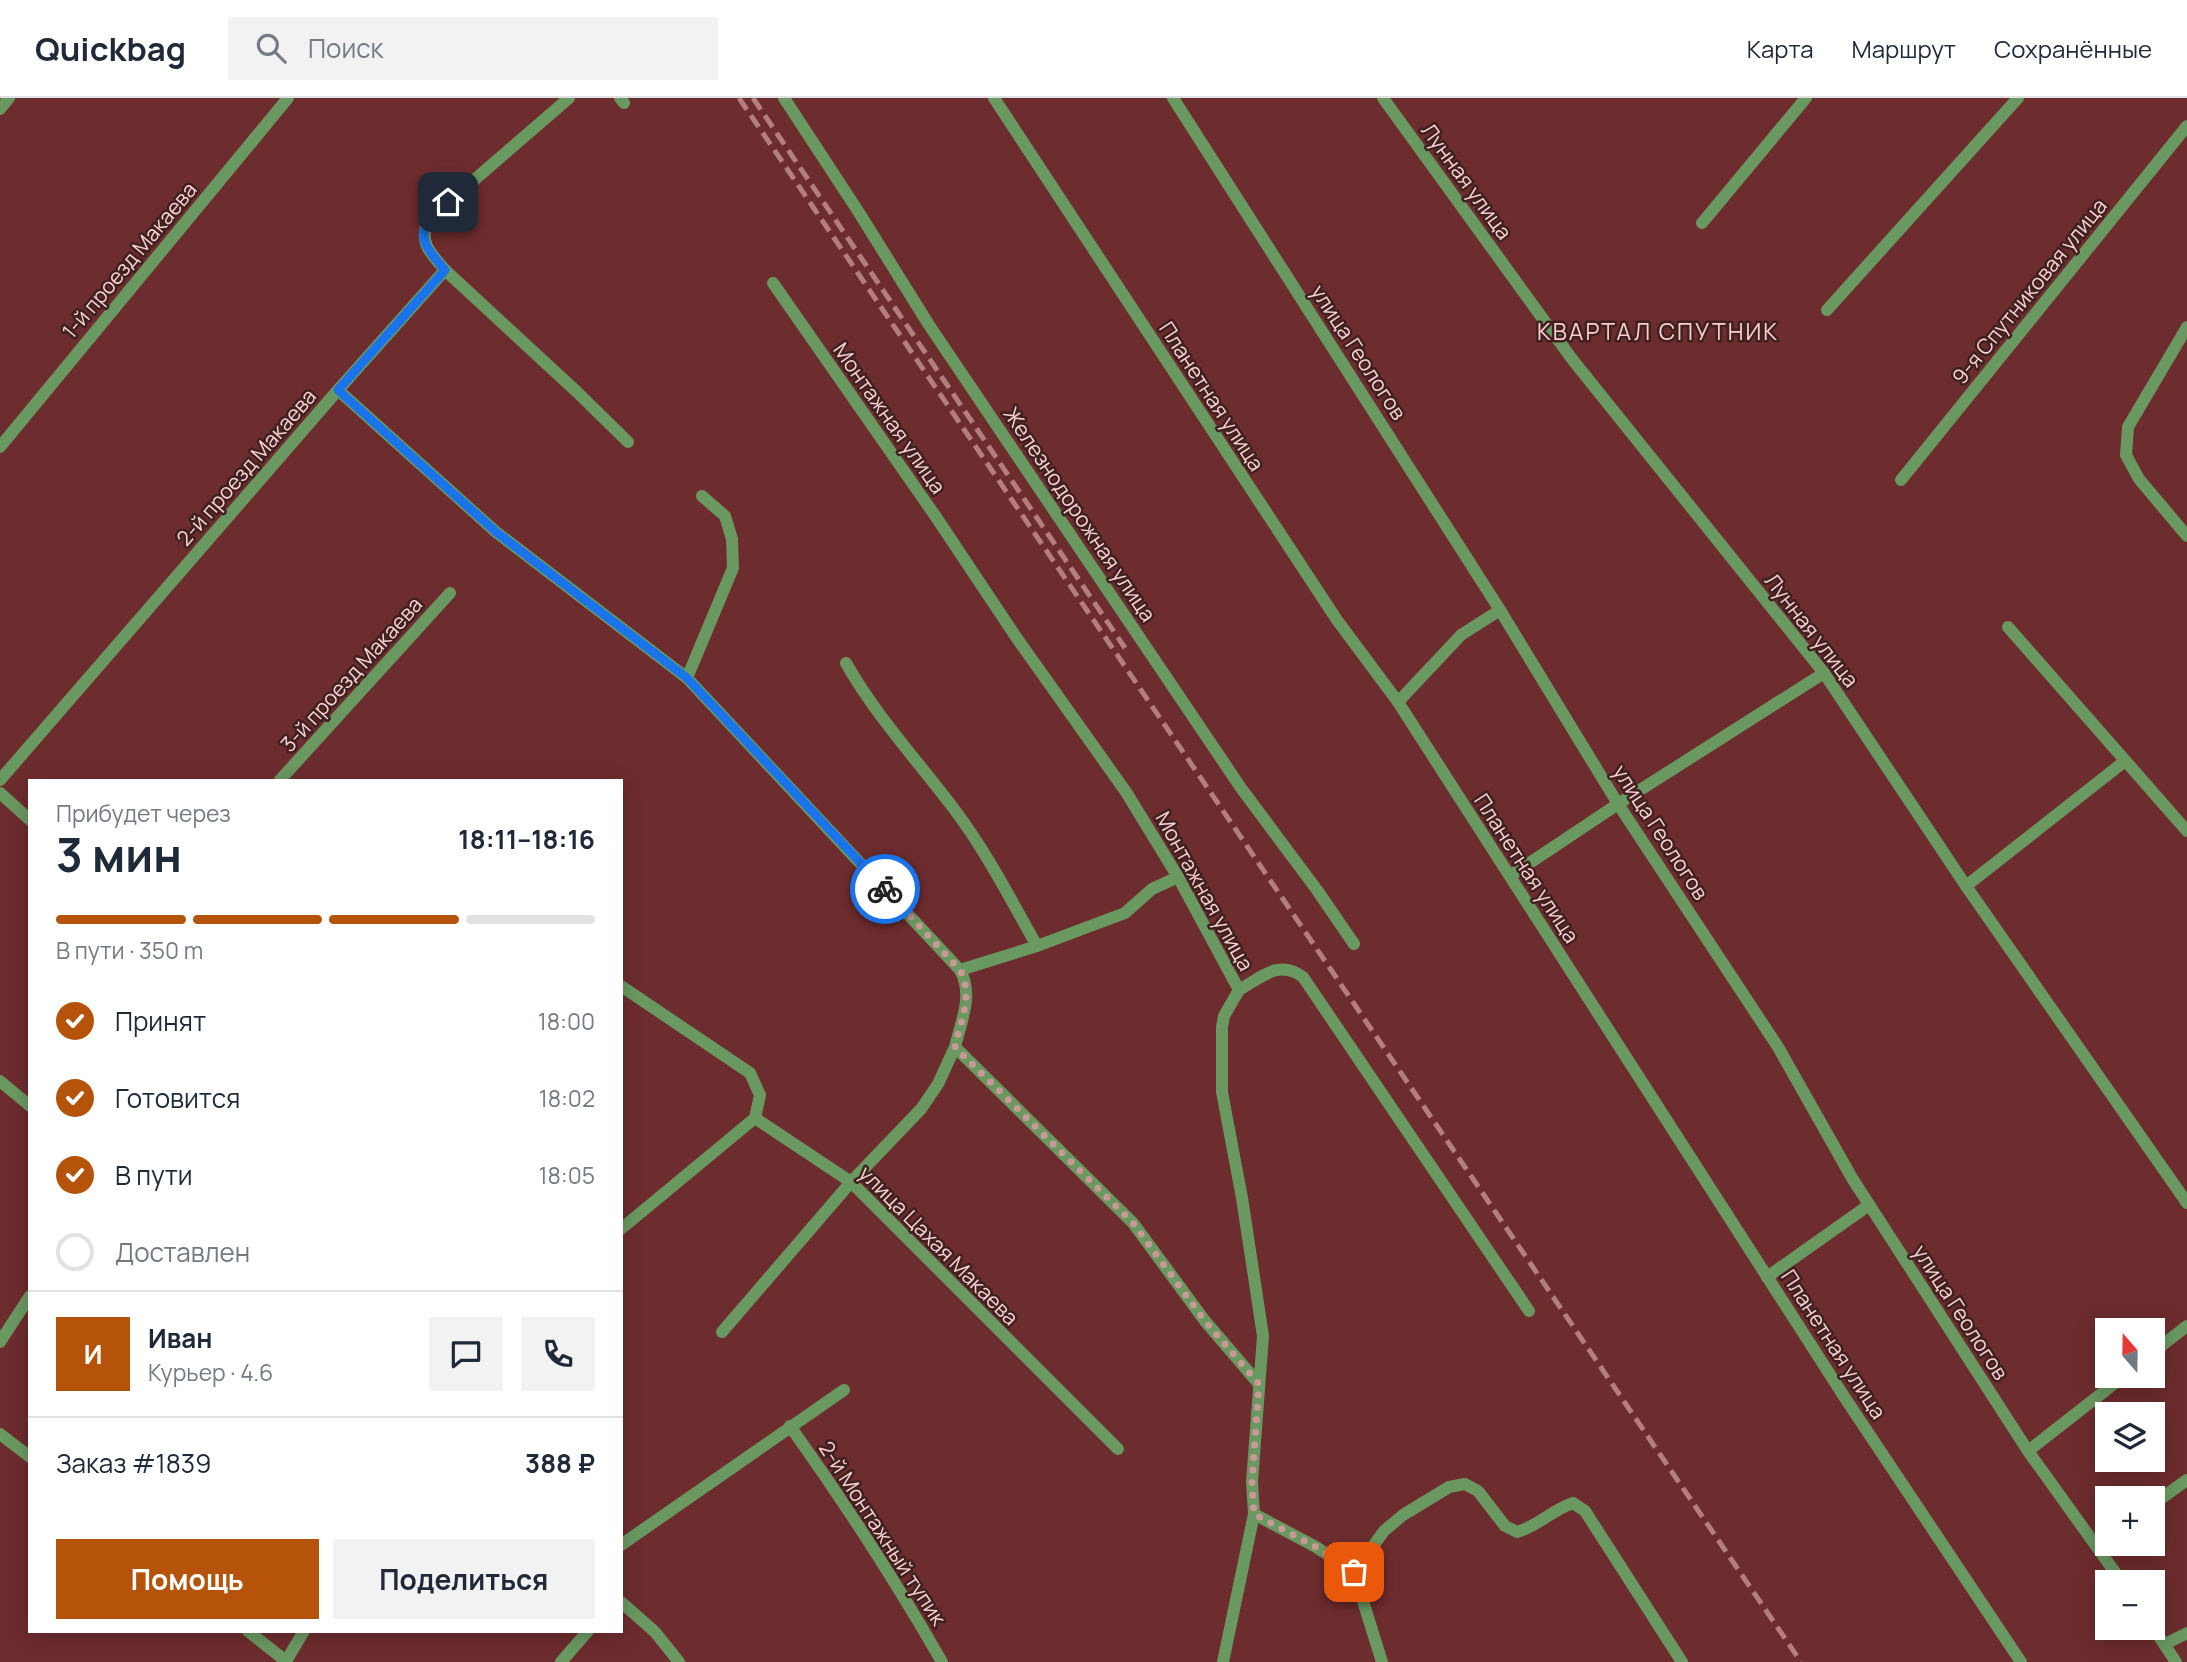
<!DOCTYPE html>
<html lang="ru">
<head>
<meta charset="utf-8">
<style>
	:root { --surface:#fff; --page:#f2f2f3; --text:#1f2937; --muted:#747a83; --line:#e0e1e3; --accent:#b45309 }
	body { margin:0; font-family:Manrope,sans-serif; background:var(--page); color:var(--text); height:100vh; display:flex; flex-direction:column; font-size:26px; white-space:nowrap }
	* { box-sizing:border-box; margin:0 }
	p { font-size:23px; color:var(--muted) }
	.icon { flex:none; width:38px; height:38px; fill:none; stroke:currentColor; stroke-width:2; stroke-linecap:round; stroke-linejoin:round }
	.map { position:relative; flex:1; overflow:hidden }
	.details { position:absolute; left:28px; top:681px; width:595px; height:854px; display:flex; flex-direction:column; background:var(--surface); border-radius:0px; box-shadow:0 4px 18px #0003 }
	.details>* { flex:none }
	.needle { width:46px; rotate:340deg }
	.tools { position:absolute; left:2095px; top:1220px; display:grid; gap:14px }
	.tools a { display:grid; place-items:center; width:70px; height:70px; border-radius:0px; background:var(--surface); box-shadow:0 4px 18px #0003; font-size:35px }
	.pin { position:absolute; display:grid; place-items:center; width:60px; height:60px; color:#fff; margin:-30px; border-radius:14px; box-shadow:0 4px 10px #0006 }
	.courier { position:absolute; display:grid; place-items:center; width:70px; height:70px; margin:-35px; border:5px solid #1a73e8; border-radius:50%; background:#fff; color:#222; box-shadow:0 2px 9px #0007 }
	.head em { font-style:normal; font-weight:700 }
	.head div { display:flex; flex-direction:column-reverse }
	.head { display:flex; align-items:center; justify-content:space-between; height:119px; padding:0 28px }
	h1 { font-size:46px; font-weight:700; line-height:52px }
	.bar { display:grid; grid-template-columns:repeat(4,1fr); gap:10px 7px; align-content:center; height:84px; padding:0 28px }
	.bar i { height:9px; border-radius:5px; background:var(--line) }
	.bar .active { background:var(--accent) }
	.bar p { grid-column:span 4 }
	.line { display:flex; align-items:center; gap:18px; padding:0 28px; border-top:2px solid var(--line) }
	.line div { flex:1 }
	.round { display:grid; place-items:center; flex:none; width:74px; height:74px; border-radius:0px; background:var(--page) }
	ol { padding:0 28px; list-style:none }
	li { display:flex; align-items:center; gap:21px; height:77px }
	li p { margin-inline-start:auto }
	li .icon { padding:7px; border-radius:50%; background:var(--accent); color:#fff; stroke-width:4 }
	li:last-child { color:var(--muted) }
	li i { width:38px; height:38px; border:4px solid var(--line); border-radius:50% }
	.cta { display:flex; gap:14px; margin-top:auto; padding:14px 28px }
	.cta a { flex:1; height:80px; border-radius:0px; background:var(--accent); color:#fff; font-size:28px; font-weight:700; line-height:80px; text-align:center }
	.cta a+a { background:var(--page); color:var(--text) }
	header { display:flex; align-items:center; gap:42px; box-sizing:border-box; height:98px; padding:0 35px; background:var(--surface); border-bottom:2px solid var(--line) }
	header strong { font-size:33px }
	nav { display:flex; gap:38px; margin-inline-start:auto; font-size:24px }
	.search { width:490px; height:63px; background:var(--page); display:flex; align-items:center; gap:18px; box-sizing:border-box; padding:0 24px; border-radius:0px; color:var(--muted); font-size:26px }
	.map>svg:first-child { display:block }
</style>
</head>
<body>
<header>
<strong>Quickbag</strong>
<div class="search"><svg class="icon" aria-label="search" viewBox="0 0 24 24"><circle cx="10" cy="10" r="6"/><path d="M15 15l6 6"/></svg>Поиск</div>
<nav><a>Карта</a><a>Маршрут</a><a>Сохранённые</a></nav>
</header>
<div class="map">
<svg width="2187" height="1564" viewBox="0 0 2187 1564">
	<rect width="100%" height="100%" fill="#6d2c2e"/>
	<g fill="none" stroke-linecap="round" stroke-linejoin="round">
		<g stroke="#6a9861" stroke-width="12">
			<polyline points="620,0 624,5"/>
			<polyline points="784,0 858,113 929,227 1241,690 1317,792 1354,846"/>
			<polyline points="994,0 1337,522 1398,604 1845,1300 2021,1564"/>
			<polyline points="1173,0 1500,512 1618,706 1778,949 1852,1080 2028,1353 2122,1484"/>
			<polyline points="1383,0 1572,261 1824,575 1966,788 2187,1105"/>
			<polyline points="0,11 9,0"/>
			<polyline points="1702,125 1806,0"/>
			<polyline points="445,172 577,294 628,344"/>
			<polyline points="773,185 936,419 1016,539 1126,694 1178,779 1239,892 1224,918 1222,929 1222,994 1242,1100 1263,1238 1252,1384 1254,1416 1223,1564"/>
			<polyline points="1827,212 2018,0"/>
			<polyline points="2187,229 2128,329 2126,357 2139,381 2187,438"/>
			<path d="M338 292 496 434 687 580 960 872C974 897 961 923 955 949L1133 1125 1205 1223 1259 1286"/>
			<polyline points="0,349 288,0"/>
			<polyline points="1901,382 2187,28"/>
			<polyline points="2008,529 2187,733"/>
			<path d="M846 565C876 618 917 662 954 711 986 753 1011 802 1037 848"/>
			<polyline points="687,580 733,470 732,441 725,418 702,398"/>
			<polyline points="1398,604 1461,537 1500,512"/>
			<path d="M0 682 338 292 445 172C430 154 419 146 428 122L569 0"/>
			<polyline points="280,682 450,495"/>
			<polyline points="0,695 30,722"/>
			<polyline points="1510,778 1618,706 1824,575"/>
			<polyline points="1966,788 2125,663"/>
			<polyline points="960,872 1037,848 1125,815 1152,791 1178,779"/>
			<polyline points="621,888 750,975 760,997 755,1020"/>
			<path d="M1239 892C1262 879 1279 861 1303 879L1529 1213"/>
			<polyline points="0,983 30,1008"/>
			<polyline points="621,1131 755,1020 851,1084 1118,1351"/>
			<polyline points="1767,1179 1869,1107"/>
			<polyline points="722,1234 851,1084 921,1011 938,986 955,949"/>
			<polyline points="0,1244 30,1198"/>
			<polyline points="2152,1255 2187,1228"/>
			<path d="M790 1328C845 1405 895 1482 942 1564"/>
			<polyline points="0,1336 30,1359"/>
			<polyline points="2028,1353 2124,1278"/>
			<polyline points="2152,1407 2187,1382"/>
			<polyline points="1254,1416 1316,1449 1354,1474"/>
			<polyline points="621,1447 844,1292"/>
			<path d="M1354 1474 1384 1433 1403 1417 1449 1389 1465 1386 1478 1393 1505 1428 1517 1434C1538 1428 1552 1412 1573 1405L1585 1413 1682 1564"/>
			<polyline points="1354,1474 1382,1564"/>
			<polyline points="621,1504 655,1534 679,1564"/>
			<polyline points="2152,1528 2176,1564"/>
			<polyline points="248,1533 287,1564"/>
			<polyline points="2165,1546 2187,1535"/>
			<polyline points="286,1563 304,1533"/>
			<polyline points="561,1564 588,1533"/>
		</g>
		<g stroke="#b37e7e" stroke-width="5" stroke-dasharray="14 7" stroke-linecap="butt">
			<polyline points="739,0 1801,1564"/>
			<polyline points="753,0 1125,550"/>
		</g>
	</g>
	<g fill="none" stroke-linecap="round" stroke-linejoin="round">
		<path stroke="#c99897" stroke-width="7" stroke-dasharray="0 12.6" d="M885 791 960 872C974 897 960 923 955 949L1133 1125 1205 1223 1259 1286 1252 1384 1254 1416 1316 1449 1354 1474"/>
		<path stroke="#1a73e8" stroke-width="9" d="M448 104C415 133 417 140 445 172L338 292 496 434 687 580 885 791"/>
	</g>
	<g text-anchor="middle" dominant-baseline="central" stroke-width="5" stroke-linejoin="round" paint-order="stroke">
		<g font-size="21" fill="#fbd2d0" stroke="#3e2120">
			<text transform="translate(1467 83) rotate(54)">Лунная улица</text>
			<text transform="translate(129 162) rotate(-50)">1-й проезд Макаева</text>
			<text transform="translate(2029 193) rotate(-51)">9-я Спутниковая улица</text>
			<text transform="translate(1359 254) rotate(57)">улица Геологов</text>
			<text transform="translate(1212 298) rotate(57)">Планетная улица</text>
			<text transform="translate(890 320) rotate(55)">Монтажная улица</text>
			<text transform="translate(246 369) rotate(-49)">2-й проезд Макаева</text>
			<text transform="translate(1080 416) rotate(56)">Железнодорожная улица</text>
			<text transform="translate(1812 532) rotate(52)">Лунная улица</text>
			<text transform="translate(351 576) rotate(-48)">3-й проезд Макаева</text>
			<text transform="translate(1661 734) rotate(57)">улица Геологов</text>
			<text transform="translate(1527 770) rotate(57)">Планетная улица</text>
			<text transform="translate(1205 793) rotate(61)">Монтажная улица</text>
			<text transform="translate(939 1147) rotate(45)">улица Цахая Макаева</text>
			<text transform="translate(1961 1214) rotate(57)">улица Геологов</text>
			<text transform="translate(1834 1246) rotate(57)">Планетная улица</text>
			<text transform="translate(883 1435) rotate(57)">2-й Монтажный тупик</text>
		</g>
		<g font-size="23" letter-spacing="2" fill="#fecdcb" stroke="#3e2120">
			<text x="1658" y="233">КВАРТАЛ СПУТНИК</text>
		</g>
	</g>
</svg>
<div class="tools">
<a><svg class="needle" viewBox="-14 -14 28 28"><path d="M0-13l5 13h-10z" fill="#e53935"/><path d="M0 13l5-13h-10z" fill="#747a83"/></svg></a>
<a><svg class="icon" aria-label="layers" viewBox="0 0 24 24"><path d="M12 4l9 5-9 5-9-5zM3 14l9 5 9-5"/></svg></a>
<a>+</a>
<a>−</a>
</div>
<div class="pin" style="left:1354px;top:1474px;background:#ea580c"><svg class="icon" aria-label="bag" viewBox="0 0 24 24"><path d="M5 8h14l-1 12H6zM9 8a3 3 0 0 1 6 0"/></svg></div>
<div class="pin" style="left:448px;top:104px;background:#1f2937"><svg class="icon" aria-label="home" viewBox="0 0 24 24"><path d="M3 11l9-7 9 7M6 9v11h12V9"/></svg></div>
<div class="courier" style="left:885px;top:791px"><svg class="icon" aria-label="bike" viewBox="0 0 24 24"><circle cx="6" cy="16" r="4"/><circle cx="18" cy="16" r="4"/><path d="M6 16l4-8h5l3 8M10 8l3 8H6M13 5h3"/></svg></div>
<section class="details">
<div class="head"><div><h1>3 мин</h1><p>Прибудет через</p></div><em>18:11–18:16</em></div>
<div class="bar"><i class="active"></i><i class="active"></i><i class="active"></i><i></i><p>В пути · 350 m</p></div>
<ol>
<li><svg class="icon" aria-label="check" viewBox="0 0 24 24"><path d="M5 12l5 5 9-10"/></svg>Принят<p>18:00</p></li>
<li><svg class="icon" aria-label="check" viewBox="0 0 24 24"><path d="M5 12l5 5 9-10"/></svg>Готовится<p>18:02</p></li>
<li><svg class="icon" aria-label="check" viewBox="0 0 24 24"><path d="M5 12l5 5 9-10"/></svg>В пути<p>18:05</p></li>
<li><i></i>Доставлен</li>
</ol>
<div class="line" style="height:126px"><b class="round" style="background:var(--accent);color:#fff">И</b><div><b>Иван</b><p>Курьер · 4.6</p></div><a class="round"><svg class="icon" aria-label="chat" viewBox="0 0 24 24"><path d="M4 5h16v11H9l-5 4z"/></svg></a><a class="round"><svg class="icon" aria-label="phone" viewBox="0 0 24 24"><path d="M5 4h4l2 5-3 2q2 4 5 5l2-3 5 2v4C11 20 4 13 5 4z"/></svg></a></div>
<div class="line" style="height:91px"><div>Заказ #1839</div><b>388 ₽</b></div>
<div class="cta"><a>Помощь</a><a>Поделиться</a></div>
</section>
</div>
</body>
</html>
